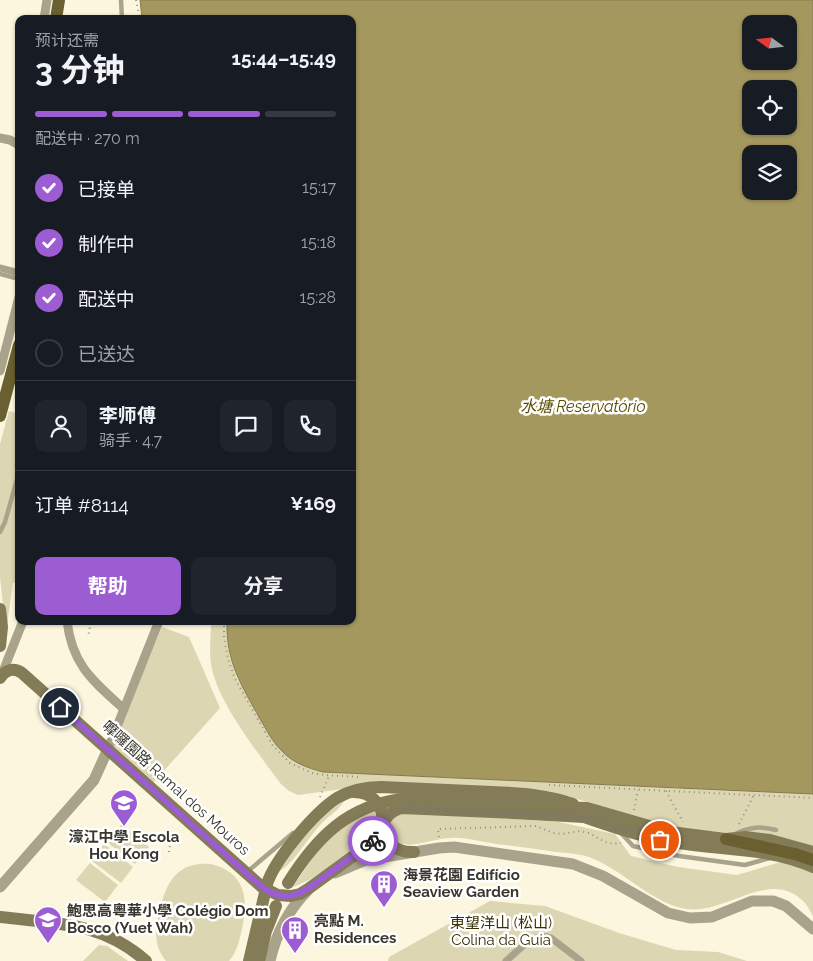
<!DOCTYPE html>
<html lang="zh">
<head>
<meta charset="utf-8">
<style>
	:root { --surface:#171b24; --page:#20242c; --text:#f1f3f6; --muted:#9ea1a6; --line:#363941; --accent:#9c5cd2 }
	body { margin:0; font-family:Raleway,"Noto Sans SC",sans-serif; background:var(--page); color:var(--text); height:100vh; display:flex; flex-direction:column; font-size:19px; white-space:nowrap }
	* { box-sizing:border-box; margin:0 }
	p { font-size:16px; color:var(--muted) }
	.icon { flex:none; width:28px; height:28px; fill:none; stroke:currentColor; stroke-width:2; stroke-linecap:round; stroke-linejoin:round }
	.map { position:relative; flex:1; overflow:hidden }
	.sheet { position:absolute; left:15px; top:15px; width:341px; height:610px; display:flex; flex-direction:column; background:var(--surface); border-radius:10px; box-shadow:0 1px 4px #0004 }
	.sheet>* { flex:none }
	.needle { width:32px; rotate:285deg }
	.tools { position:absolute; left:742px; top:15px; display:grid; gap:10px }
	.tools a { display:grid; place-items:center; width:55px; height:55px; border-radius:10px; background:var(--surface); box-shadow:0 1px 4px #0004; font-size:25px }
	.pin { position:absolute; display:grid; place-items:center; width:42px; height:42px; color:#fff; margin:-21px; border:2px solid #fff; border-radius:50%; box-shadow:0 1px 5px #0007 }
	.courier { position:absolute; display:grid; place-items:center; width:50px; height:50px; margin:-25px; border:4px solid #9c5cd2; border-radius:50%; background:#fff; color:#222; box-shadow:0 1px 6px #0007 }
	.head em { font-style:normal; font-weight:700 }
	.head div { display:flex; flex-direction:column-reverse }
	.head { display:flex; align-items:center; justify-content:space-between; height:85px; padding:0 20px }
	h1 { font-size:32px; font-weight:700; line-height:38px }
	.bar { display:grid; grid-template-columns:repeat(4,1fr); gap:8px 5px; align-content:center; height:60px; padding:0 20px }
	.bar i { height:6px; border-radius:4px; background:var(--line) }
	.bar .current { background:var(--accent) }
	.bar p { grid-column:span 4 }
	.line { display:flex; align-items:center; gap:12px; padding:0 20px; border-top:1px solid var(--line) }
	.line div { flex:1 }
	.round { display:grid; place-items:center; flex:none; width:52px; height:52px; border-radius:10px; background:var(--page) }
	ol { padding:0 20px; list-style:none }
	li { display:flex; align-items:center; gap:15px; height:55px }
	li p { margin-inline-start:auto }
	li .icon { padding:5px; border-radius:50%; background:var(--accent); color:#fff; stroke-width:4 }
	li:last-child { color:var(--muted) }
	li i { width:28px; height:28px; border:2px solid var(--line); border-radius:50% }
	.button { display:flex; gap:10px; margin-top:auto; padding:10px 20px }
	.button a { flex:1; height:58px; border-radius:10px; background:var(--accent); color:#fff; font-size:20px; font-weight:700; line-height:58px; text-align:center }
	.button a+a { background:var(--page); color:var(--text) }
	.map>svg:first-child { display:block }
</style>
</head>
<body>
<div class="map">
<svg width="813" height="961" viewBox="0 0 813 961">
	<rect width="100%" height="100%" fill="#fbf6dd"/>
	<g fill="#ddd6b2">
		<polygon points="9,411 19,414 19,582 13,583 6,631 0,577 0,444"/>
		<path d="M211 621H227V637L230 658 237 678 274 743 312 769 323 772 810 793 813 794V848L772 837 679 828 630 816 568 796 365 786 298 795 289 791 281 784C258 753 217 702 211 664 209 650 211 635 211 621Z"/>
		<polygon points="162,627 189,637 220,708 153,783 112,746"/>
		<path d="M344 801C338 811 330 815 322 823 308 837 294 864 278 872L279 866 325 814Z"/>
		<path d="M378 809 380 817 373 838 309 880 293 887C309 864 325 837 349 822 358 817 368 814 378 809Z"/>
		<path d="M418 812 559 822 615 834 631 856 678 867 737 875 784 861 813 873V916C810 911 807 904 802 900 768 869 727 914 687 909 655 905 623 871 594 859 583 854 568 853 556 852 536 849 516 846 496 844 482 842 466 837 451 838 428 838 392 860 389 824L399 813Z"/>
		<polygon points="121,825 149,847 135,864 107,842"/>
		<polygon points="104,844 133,867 121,883 92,861"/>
		<polygon points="90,863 118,885 105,902 76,880"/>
		<path d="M211 864C245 872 249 899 242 929 239 941 237 952 229 961H166C153 945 155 929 160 910 166 882 178 861 211 864Z"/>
		<polygon points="490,901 545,906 619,933 676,950 718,952 747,961 388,961 389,957"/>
		<polygon points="99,945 107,946 128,961 83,961"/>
	</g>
	<path fill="#a5985f" stroke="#857b50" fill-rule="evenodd" d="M140 0H813V794L323 772C308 768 293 763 282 751 272 742 267 730 260 719 241 684 226 663 227 621H352V19H142ZM751 24H789V61H751ZM751 89H789V126H751ZM751 154H789V191H751Z"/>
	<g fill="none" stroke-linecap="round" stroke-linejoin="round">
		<g stroke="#959180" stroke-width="2" stroke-dasharray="1 4" stroke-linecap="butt">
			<polyline points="136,0 140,19"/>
			<polyline points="17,263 17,258 19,259"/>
			<polyline points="87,621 91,622 88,637"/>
			<polyline points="224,621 224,638 228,659 235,679 273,746 290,763 312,773 324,775 360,777"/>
			<polyline points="549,785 813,798"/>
			<polyline points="666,791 683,822"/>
			<polyline points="320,797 329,776"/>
			<polyline points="634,810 638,790"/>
			<polyline points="739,824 754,795"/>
			<polyline points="439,837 438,829 536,826 553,833 562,834 580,831 589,833 605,842 614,844 621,843"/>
			<polyline points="169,852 170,845"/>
		</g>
		<g stroke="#a9a38b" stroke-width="4.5">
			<polyline points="121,0 122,19"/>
			<polyline points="0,274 19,279"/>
			<polyline points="0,532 5,522 19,472"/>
			<polyline points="621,833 633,846 679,856 745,865 770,858"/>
			<path d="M737 833C751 827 761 826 776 830"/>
			<polyline points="247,872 293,833"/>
		</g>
		<g stroke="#a9a38b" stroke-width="7">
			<polyline points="0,268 19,273"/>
			<path d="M506 961C519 950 533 932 551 938L581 961"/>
		</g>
		<g stroke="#a9a38b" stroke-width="9">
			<polyline points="44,19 47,0"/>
			<polyline points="0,138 10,140 19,145"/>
			<polyline points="0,371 19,297"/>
			<path d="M67 621C72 665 93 681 124 709"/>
			<polyline points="2,674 23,621"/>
			<polyline points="108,749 159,621"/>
		</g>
		<g stroke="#a9a38b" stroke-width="11">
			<polyline points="335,873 366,860 439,848 454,847 573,864 603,876 668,913 690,918 712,917 752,901 773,901 786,906 813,929"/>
			<polyline points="0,887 94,780 108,749"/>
			<path d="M270 961C276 934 288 910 308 890"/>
		</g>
		<g stroke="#847c57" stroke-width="12">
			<polyline points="0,609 2,627 0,646"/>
			<path d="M0 678C5 670 13 667 22 673L262 887 278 895 291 896 300 894 308 889 374 841C386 827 380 815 401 808L513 813 584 817"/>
			<path d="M492 792C520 793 546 795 573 804"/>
			<path d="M576 814C609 826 644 838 678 843 723 850 771 848 813 867"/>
			<path d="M383 824C384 842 396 853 414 852"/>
			<path d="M288 883C316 838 348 805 403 799L527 803 554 807 587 808 670 832 726 839 745 837 770 840 813 852"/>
			<path d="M0 917C57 924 100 921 146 961"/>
			<polyline points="249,961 267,884"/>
			<polyline points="259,961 266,931 276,906"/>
		</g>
		<g stroke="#6a5f31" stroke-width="12">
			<polyline points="56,19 59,0"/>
			<polyline points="0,416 19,345"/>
			<polyline points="726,839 795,854 813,860"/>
		</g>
		<g stroke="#847c57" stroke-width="12">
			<path d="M354 792C371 792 383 804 383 822"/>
			<path d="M267 884C275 859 315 812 337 798 351 790 366 787 381 787L492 792"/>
		</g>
	</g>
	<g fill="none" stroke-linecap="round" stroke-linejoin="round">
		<path stroke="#7d7a6b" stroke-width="5" stroke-dasharray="0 9" d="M373 841C388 827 380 810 407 808L584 817 660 840"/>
		<path stroke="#9c5cd2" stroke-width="6" d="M60 707 262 887C290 908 309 888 331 872 345 862 359 851 373 841"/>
	</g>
	<defs>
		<g id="school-pin" transform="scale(1.4375)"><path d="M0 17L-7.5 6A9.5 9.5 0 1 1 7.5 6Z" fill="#9c5cd2" stroke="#fff"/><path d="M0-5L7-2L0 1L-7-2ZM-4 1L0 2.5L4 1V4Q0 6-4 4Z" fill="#fff"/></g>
		<g id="building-pin" transform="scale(1.4375)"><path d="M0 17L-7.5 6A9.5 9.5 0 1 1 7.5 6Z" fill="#9c5cd2" stroke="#fff"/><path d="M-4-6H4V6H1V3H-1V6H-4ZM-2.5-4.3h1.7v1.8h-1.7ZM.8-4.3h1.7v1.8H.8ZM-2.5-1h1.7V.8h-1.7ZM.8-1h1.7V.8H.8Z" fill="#fff"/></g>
	</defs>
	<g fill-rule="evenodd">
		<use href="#school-pin" x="124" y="803"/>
		<use href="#building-pin" x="384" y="884"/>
		<use href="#school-pin" x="48" y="920"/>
		<use href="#building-pin" x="295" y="930"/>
	</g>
	<g text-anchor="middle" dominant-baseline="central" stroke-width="5" stroke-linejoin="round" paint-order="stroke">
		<g font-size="15" fill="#39372d" stroke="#fff">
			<text transform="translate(176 788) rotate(42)">嚤囉園路 Ramal dos Mouros</text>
		</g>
		<g font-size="15" font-weight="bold" fill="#39372d" stroke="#fff" text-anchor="start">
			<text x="124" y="837" text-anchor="middle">濠江中學 Escola<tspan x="124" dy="17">Hou Kong</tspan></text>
			<text x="403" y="875">海景花園 Edifício<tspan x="403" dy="17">Seaview Garden</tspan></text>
			<text x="67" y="911">鮑思高粵華小學 Colégio Dom<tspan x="67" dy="17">Bosco (Yuet Wah)</tspan></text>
			<text x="314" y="921">亮點 M.<tspan x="314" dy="17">Residences</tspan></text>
		</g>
		<g font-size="15" fill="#392f00" stroke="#fff">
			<text x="501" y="923">東望洋山 (松山)<tspan x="501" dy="17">Colina da Guia</tspan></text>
		</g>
		<g font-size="16" font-style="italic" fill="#5a4c00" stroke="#fff">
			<text x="583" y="406">水塘 Reservatório</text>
		</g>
	</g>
</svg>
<div class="tools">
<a><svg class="needle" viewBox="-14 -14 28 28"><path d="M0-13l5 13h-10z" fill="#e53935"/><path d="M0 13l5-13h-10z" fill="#9ea1a6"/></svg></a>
<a><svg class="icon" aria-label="locate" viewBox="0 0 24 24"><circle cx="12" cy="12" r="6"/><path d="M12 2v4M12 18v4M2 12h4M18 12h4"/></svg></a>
<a><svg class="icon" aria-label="layers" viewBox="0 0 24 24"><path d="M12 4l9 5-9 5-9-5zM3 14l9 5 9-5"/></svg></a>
</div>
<div class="pin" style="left:660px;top:840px;background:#ea580c"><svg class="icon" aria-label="bag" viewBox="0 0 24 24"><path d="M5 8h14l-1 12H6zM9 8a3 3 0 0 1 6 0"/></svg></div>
<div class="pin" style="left:60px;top:707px;background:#1f2937"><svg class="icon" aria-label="home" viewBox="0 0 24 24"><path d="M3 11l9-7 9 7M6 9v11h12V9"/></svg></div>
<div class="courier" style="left:373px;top:841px"><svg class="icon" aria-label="bike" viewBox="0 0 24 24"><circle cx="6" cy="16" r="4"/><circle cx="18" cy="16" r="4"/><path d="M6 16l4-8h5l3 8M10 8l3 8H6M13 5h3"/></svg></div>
<section class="sheet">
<div class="head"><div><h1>3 分钟</h1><p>预计还需</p></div><em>15:44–15:49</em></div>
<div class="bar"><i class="current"></i><i class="current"></i><i class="current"></i><i></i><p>配送中 · 270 m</p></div>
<ol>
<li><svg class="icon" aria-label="check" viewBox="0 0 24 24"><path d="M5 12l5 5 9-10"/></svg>已接单<p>15:17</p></li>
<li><svg class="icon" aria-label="check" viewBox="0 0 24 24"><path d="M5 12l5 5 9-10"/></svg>制作中<p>15:18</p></li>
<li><svg class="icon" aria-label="check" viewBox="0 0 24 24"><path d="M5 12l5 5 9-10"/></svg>配送中<p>15:28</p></li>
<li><i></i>已送达</li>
</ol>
<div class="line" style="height:90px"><a class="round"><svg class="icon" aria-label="person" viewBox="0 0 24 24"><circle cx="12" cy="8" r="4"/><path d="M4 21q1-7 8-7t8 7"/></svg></a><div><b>李师傅</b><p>骑手 · 4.7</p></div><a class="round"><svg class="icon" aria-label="chat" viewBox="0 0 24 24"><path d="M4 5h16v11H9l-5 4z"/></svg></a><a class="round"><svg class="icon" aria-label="phone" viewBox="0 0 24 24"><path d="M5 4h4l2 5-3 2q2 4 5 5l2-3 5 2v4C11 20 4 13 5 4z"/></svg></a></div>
<div class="line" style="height:65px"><div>订单 #8114</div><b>¥169</b></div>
<div class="button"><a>帮助</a><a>分享</a></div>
</section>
</div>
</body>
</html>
